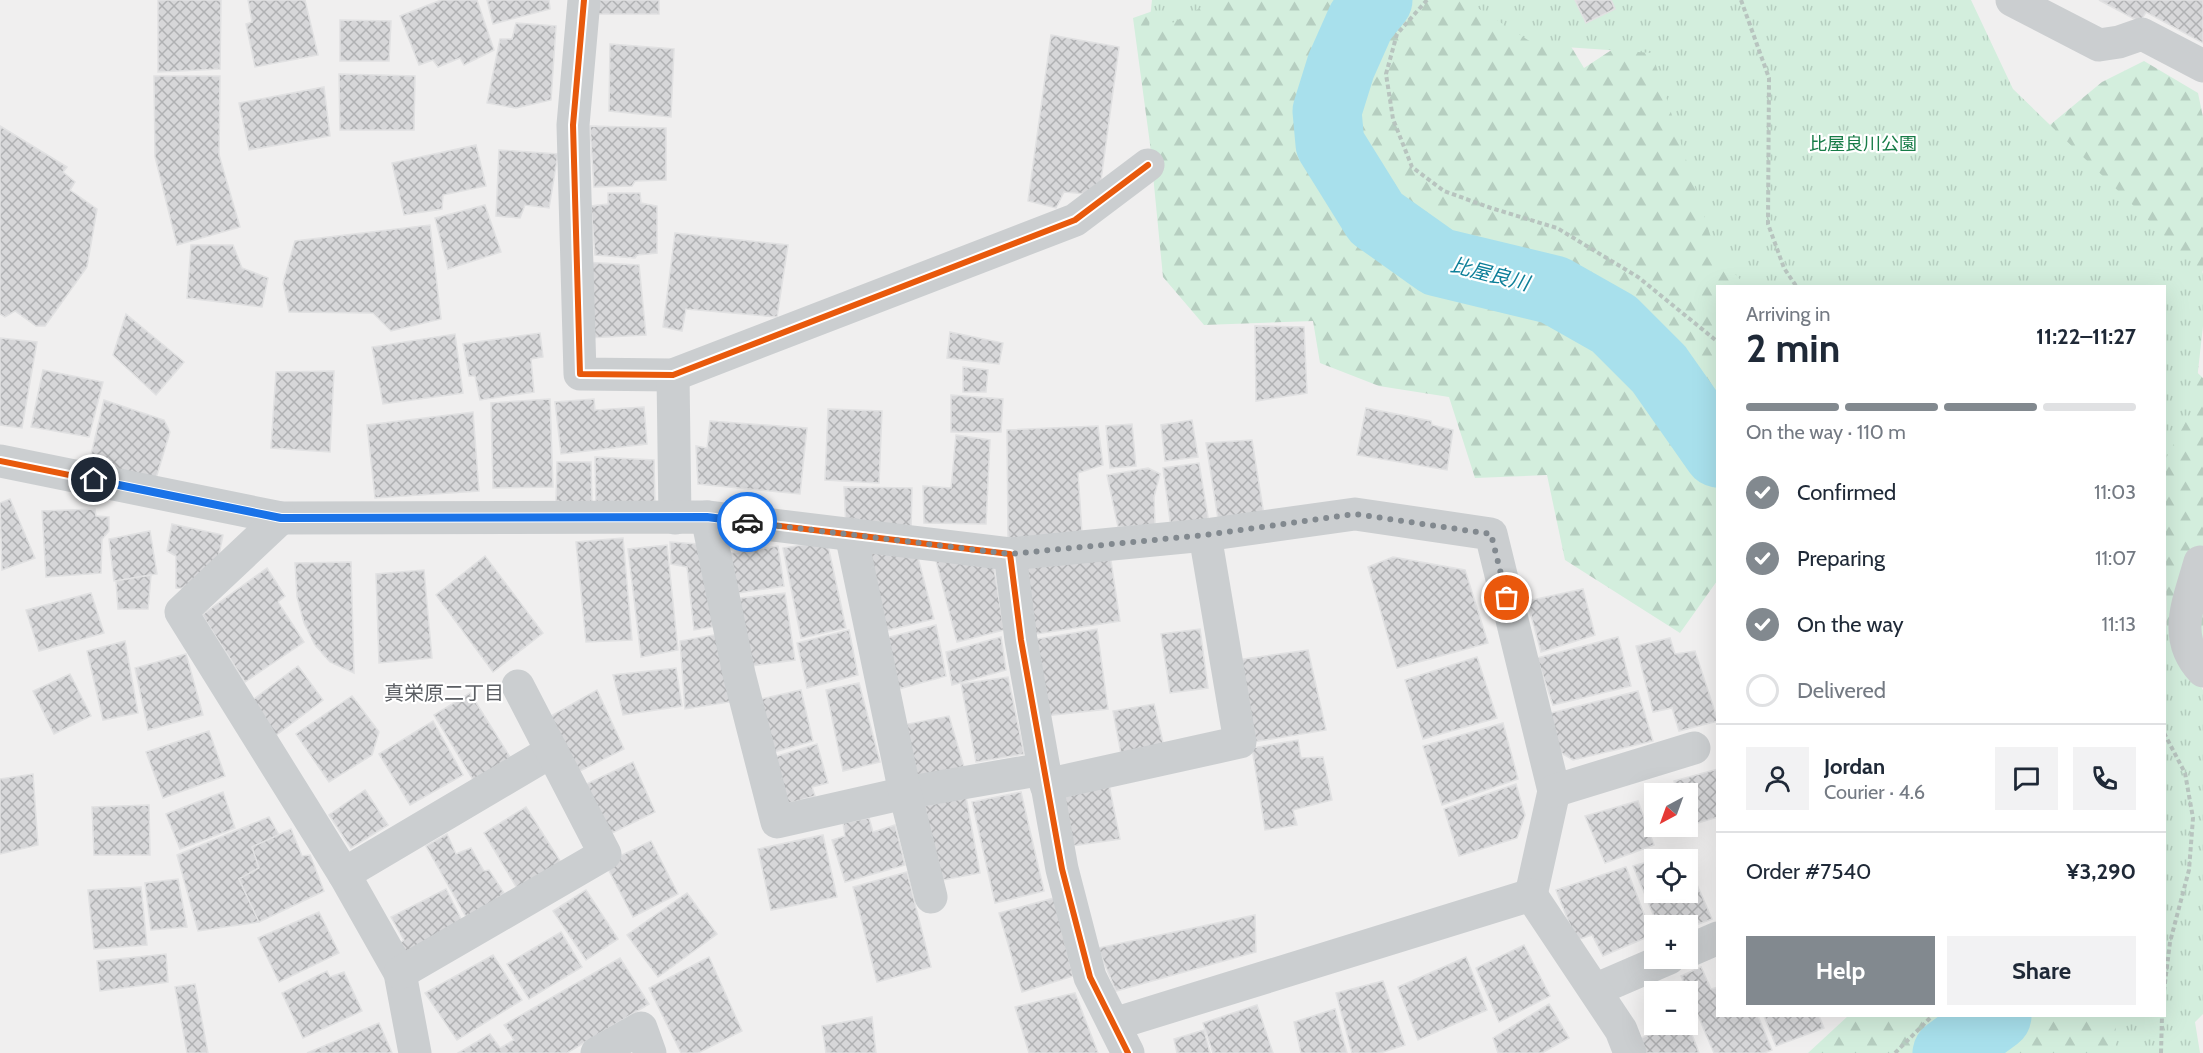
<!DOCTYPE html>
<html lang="en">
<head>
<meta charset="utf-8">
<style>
	:root { --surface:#fff; --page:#f2f2f3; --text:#1f2937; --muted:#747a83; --line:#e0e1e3; --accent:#82898f }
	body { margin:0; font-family:Cabin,"Noto Sans JP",sans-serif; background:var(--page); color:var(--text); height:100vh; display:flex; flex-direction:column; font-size:22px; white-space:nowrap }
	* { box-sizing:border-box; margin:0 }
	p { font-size:20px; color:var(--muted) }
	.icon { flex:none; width:33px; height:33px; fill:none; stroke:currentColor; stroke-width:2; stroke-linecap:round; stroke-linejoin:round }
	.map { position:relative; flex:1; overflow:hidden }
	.drawer { position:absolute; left:1716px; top:285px; width:450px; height:732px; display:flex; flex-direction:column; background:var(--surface); border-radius:0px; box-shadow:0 6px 24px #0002 }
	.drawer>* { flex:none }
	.needle { width:39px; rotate:221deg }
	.tools { position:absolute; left:1644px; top:783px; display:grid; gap:12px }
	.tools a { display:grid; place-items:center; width:54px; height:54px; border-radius:0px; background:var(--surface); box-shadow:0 6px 24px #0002; font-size:30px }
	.pin { position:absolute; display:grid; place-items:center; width:51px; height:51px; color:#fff; margin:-26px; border:3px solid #fff; border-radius:50%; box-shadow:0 2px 6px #0007 }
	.courier { position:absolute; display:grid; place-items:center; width:60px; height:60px; margin:-30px; border:4px solid #1a73e8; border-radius:50%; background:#fff; color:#222; box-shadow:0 2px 8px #0007 }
	.head em { font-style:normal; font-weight:700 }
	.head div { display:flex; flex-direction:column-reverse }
	.head { display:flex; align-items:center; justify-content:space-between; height:102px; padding:0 30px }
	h1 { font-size:39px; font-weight:700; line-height:45px }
	.bar { display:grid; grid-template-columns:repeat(4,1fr); gap:9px 6px; align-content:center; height:72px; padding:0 30px }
	.bar i { height:8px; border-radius:4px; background:var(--line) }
	.bar .active { background:var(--accent) }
	.bar p { grid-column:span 4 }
	.line { display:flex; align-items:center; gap:15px; padding:0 30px; border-top:2px solid var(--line) }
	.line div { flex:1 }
	.round { display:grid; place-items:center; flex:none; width:63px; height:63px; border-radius:0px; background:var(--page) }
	ol { padding:0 30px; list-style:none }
	li { display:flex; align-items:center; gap:18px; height:66px }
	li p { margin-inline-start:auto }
	li .icon { padding:6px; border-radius:50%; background:var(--accent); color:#fff; stroke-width:4 }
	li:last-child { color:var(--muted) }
	li i { width:33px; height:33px; border:3px solid var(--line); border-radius:50% }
	.cta { display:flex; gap:12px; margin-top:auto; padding:12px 30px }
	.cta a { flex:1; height:69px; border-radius:0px; background:var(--accent); color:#fff; font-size:24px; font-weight:700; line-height:69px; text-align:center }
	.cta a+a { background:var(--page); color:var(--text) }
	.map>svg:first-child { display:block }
</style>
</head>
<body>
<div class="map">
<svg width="2203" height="1053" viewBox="0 0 2203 1053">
	<defs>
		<pattern id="forest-firs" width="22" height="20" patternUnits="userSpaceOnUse" patternTransform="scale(1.5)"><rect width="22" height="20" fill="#d3eedd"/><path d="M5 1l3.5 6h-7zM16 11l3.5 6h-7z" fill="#b6cec0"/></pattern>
		<pattern id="park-tufts" width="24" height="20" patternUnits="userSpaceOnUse" patternTransform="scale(1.5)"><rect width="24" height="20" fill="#d3eedd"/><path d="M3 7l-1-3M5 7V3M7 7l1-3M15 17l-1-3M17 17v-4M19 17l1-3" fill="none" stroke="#b6cec0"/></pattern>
		<pattern id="building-cross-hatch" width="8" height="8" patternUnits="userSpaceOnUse" patternTransform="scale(1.5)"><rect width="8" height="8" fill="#d7d7d9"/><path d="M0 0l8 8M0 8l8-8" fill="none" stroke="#b0b1b3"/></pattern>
	</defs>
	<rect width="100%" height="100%" fill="#f0efef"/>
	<g fill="url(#forest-firs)">
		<polygon points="1184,0 1543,0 1584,68 1642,30 2011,157 2102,82 2144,61 2198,93 2203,117 2203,270 2179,355 2203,378 2203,685 2167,676 2164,286 1718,286 1717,581 1680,633 1565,560 1547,475 1475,478 1449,397 1379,386 1320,363 1313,321 1204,325 1163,277 1150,144 1133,18"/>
		<polygon points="1848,1016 2148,1016 2147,1053 1808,1053"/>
	</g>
	<g fill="url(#park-tufts)">
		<polygon points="1152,0 1215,0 1148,36"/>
		<polygon points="1465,0 1971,0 2013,89 2203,273 2203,326 2194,407 2165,460 2164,286 1746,286 1716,253 1652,53 1536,45"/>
		<polygon points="2165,623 2203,690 2203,1014 2195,1022 2200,1053 2115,1053 2116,1016 2164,1016"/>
	</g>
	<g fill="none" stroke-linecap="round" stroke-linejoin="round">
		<g stroke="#a8e0ec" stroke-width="69">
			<polyline points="1378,0 1361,21 1341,66 1327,111 1330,144 1376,218 1438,262 1554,290 1614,324 1659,369 1718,453"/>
			<polyline points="1947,1053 1997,1016"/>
		</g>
	</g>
	<g fill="url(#building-cross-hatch)" stroke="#e1e1e2" stroke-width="1.5">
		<polygon points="158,0 221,0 220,69 158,72"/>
		<polygon points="248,0 305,0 318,55 255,67 246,24 252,22"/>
		<polygon points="441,0 477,0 494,50 464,65 460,58 438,67 433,60 419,65 400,16"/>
		<polygon points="487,0 549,0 550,9 493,24"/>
		<rect x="597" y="0" width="62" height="14"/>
		<polygon points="1575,0 1611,0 1615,9 1586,23"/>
		<polygon points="2099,0 2203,0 2203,43 2146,12 2140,22"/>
		<polygon points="340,20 391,21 389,61 340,61"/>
		<polygon points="516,23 556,26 551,100 516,108 487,103 500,39 512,39"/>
		<polygon points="1051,35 1119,47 1099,195 1064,192 1056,208 1028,201"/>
		<polygon points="610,44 674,49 671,117 609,111"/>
		<polygon points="339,74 415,76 414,130 340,130"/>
		<polygon points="154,76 220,76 219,155 240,227 177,245 155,157"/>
		<polygon points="324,87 330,136 249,150 239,103"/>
		<polygon points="0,126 67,167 63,172 75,182 70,190 97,209 87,267 45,326 36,326 15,311 5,317 0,314"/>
		<polygon points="590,126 666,128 666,180 635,181 632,186 594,187"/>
		<polygon points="476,145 486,186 443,195 442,209 404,215 392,163"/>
		<polygon points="499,150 558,154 549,208 525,205 520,218 496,216"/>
		<polygon points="608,193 640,193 641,203 657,206 657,253 637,255 635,258 595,255 591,206 608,204"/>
		<polygon points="485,205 501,252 448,269 435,218"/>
		<polygon points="430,225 441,319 391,331 373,313 289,312 283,283 295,241"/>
		<polygon points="675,233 788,245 777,317 686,309 682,331 663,327"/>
		<polygon points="191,245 233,245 242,268 268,278 262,307 187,298"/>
		<polygon points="581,262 639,265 646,335 587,338"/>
		<polygon points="126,314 184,362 156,395 113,355"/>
		<polygon points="1255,326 1304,327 1307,393 1256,401"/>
		<polygon points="950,332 1003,343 999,364 947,358"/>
		<polygon points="540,333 543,357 531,359 534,392 480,400 475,376 469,376 463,344"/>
		<polygon points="455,334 463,393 383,404 372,347"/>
		<polygon points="0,338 37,342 22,428 0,425"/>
		<polygon points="963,367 988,370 986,392 963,392"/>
		<polygon points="43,370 103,382 89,437 31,427"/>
		<polygon points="334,371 330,452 271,448 276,372"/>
		<polygon points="951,395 1003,399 1001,432 951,432"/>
		<polygon points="550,399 553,487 493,488 491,403"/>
		<polygon points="594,399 595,410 644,407 647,444 561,454 555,402"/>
		<polygon points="104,400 164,420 170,432 156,478 89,463"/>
		<polygon points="1366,408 1431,421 1432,425 1453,430 1447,470 1357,455"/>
		<polygon points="828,409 882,411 879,483 825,480"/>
		<polygon points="473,412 479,491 375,498 367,425"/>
		<polygon points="1192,420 1198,457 1165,461 1161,425"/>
		<polygon points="710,421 807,428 800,494 698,484 696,446 707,448"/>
		<polygon points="1132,424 1136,466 1110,468 1106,426"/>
		<polygon points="1098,426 1103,465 1078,473 1082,533 1008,539 1007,430"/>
		<polygon points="956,435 990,440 986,524 924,523 923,486 951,488"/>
		<polygon points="1252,440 1264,515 1218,519 1206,443"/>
		<polygon points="595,457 654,460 655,505 596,504"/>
		<polygon points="557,462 591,462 592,503 556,502"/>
		<polygon points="1199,463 1209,523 1171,528 1163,468"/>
		<polygon points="1148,468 1160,474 1154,497 1155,525 1118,527 1107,475"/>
		<polygon points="844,487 912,488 911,532 846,529"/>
		<polygon points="10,499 35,558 2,570 0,503"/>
		<polygon points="95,509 96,516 109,517 109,531 102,539 101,573 46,577 42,511"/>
		<polygon points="172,524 223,535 216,569 197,589 176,588 176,556 167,551"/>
		<polygon points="150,531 157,574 114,581 109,539"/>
		<polygon points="623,538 632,640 586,642 576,542"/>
		<polygon points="827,541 846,628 801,638 783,548"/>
		<polygon points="670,542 698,544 718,626 694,630 687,567 671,564"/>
		<polygon points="667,545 678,650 641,657 628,549"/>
		<polygon points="778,546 784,586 732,594 724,554"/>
		<polygon points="916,550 934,619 880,632 864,552"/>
		<polygon points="934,553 993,563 1004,630 957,642"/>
		<polygon points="1110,554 1120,621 1030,635 1017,561"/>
		<polygon points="485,556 543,633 493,672 436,595"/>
		<polygon points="1393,557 1465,570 1488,643 1397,668 1368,567"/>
		<polygon points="351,562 354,673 330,662 315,645 304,623 297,597 295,563"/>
		<polygon points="267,568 285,596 278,602 304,642 245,682 202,615"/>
		<polygon points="424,570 432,658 379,663 376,574"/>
		<polygon points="151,575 148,609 118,609 116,581"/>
		<polygon points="1583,589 1595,635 1541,652 1527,601"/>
		<polygon points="91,593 104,633 39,651 26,610"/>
		<polygon points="785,593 795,660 744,667 732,599"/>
		<polygon points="936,625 946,676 895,690 882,639"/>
		<polygon points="1097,629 1108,709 1045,716 1031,640"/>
		<polygon points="1200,629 1208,688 1170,693 1161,634"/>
		<polygon points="849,630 858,675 807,688 797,643"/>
		<polygon points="724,633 736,701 685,709 680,641"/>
		<polygon points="1001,637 1006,670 952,685 946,652"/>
		<polygon points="1618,637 1631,686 1553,705 1537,658"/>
		<polygon points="1670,638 1675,654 1695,651 1718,721 1679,731 1672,708 1653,712 1636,646"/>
		<polygon points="125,641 138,713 103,720 87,651"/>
		<polygon points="1308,650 1326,730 1253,742 1237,660"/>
		<polygon points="186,654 203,715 148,730 135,668"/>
		<polygon points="1477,657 1497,718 1423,739 1405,680"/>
		<polygon points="298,666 323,700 271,739 246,705"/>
		<polygon points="676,668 682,706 623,715 613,675"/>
		<polygon points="70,674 91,716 54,734 33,691"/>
		<polygon points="1008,677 1024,754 976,762 961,684"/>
		<polygon points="859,683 880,762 843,771 826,690"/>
		<polygon points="597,690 624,749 576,773 549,717"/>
		<polygon points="801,690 813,741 767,754 756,700"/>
		<polygon points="1638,691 1653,741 1573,760 1558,751 1547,714"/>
		<polygon points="470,693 512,760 475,783 434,715"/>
		<polygon points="352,696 379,732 372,755 329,782 296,734"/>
		<polygon points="1154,704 1165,751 1122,759 1113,711"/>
		<polygon points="949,716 964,767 912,777 903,725"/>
		<polygon points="433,721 463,775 410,805 379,754"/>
		<polygon points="1503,723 1518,779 1442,805 1423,746"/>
		<polygon points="209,731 225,776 163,798 146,752"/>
		<polygon points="1298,740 1301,758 1323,757 1332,800 1293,810 1297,825 1265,830 1252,748"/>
		<polygon points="817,744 828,783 812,787 815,796 783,805 771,758"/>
		<polygon points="633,762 655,812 604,837 578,788"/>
		<polygon points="1718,769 1718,817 1688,826 1688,794 1678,794 1674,781"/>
		<polygon points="33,774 38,845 0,854 0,779"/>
		<polygon points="1516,784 1525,815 1517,838 1459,856 1444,809"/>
		<polygon points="1109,785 1120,839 1072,846 1062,796"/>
		<polygon points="365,790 388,825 351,848 329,815"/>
		<polygon points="223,792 235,828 180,849 166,814"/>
		<polygon points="1021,792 1044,891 995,903 972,802"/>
		<polygon points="966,797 980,873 938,881 919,807"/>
		<polygon points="1638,801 1654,845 1605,863 1585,816"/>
		<polygon points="149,805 150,855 94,855 92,807"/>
		<polygon points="526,807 562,864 518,890 484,833"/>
		<polygon points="269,817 279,835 252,847 259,868 239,879 259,922 198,931 177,855"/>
		<polygon points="869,818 873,832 895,825 905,865 845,882 832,840 845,836 843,823"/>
		<polygon points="291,829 302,856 310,855 324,891 259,922 239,879 259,868 252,847"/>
		<polygon points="447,834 456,854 471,848 484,871 489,870 504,893 469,922 426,846"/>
		<polygon points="823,835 837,897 771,910 758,849"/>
		<polygon points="651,841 678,894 633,917 605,863"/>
		<polygon points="1682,852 1686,860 1655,860"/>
		<polygon points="1654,860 1654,892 1688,892 1688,864 1712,919 1688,928 1688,926 1658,926 1633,866"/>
		<polygon points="1626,867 1652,935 1603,956 1592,935 1576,940 1556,890"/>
		<polygon points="907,872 931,967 877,982 853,887"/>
		<polygon points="178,879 187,927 151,930 145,883"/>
		<polygon points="141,887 147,945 94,949 88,890"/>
		<polygon points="446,889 465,927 408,957 400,943 404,940 391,917"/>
		<polygon points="586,890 618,939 586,960 553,911"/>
		<polygon points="687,893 717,934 658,977 627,935"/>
		<polygon points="1054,898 1073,976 1022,992 999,913"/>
		<polygon points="319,912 339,953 279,982 258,938"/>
		<polygon points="1255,915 1256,952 1116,991 1098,948"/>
		<polygon points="561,932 582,967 529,999 507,964"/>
		<polygon points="1524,945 1550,996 1499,1022 1476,968"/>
		<polygon points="166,954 168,982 100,991 97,961"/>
		<polygon points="493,955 522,1000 457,1040 425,993"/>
		<polygon points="709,957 742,1031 698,1053 681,1053 649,988"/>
		<polygon points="1466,957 1487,1010 1418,1040 1398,987"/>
		<polygon points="620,958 649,1004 567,1053 458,1053 490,1034 500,1048 514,1040 504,1025"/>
		<polygon points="1701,967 1711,989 1718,987 1718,1016 1758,1016 1772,1050 1764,1053 1714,1053 1681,976"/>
		<polygon points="327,971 330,977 344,972 362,1011 303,1038 282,993"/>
		<polygon points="1383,981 1405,1045 1380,1053 1352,1053 1336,993"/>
		<polygon points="195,984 208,1053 187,1053 175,987"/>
		<polygon points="1075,993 1098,1053 1029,1053 1015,1007"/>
		<polygon points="1549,1004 1569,1038 1542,1053 1498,1053 1493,1038"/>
		<polygon points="1257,1005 1273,1053 1213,1053 1203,1023"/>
		<polygon points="1335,1009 1347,1053 1301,1053 1294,1022"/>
		<polygon points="1764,1016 1819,1016 1824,1028 1776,1046"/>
		<polygon points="872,1017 876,1053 826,1053 822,1026"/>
		<polygon points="379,1023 392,1053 307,1053"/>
		<polygon points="1677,1024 1688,1024 1699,1053 1646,1053 1641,1038"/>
		<polygon points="1204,1030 1210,1053 1177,1053 1174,1039"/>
	</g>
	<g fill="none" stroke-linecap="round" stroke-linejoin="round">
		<g stroke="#b8c4bf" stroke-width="4" stroke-dasharray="4.5 3" stroke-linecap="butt">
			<polyline points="1427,0 1397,34 1386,74 1393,119 1412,167 1444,191 1491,208 1557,228 1638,277 1718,342"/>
			<polyline points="1741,0 1769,78 1768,224 1784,268 1796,286"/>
			<polyline points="2164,733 2185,773 2193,818 2189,870 2170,942 2164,991"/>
			<polyline points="1895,1053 1932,1016"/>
			<polyline points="2161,1053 2162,1016"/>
		</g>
		<g stroke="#cbced0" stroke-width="33">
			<polyline points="584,0 573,125 580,374 673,375 1075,220 1148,165"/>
			<polyline points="2012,0 2099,45 2119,42 2142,34 2203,66"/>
			<polyline points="673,375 675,518"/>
			<polyline points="0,461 281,518 707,517 1010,554 1021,640 1062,869 1090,977 1128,1053"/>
			<polyline points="707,517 739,674 777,822 905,793 1043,769"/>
			<polyline points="281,518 181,612 344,874 400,973 415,1053"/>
			<polyline points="851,534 905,793 931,897"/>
			<polyline points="1205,535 1355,514 1491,534 1554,791 1531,895"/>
			<polyline points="1010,554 1205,535 1240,742 1046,785"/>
			<path d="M2200 562C2189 602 2171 637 2203 671"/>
			<polyline points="1554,791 1694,748"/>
			<polyline points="344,874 552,751"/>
			<polyline points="1688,951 1718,938"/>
			<polyline points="400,973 605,854 518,686"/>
			<polyline points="1595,990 1669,958"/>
			<polyline points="1114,1024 1531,895 1621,1030 1630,1053"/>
			<polyline points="597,1053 641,1028 650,1053"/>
		</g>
		<g stroke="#fff" stroke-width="10">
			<g id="cycleway">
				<polyline points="584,0 573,125 580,374 673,375 1075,220 1148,165"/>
				<polyline points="0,461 281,518 707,517 1010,554 1021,640 1062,869 1090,977 1128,1053"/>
			</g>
		</g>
		<use href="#cycleway" stroke="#e8590c" stroke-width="6"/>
	</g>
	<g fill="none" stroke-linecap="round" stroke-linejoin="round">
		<polyline stroke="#82898f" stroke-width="6" stroke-dasharray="0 10.8" points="747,522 1010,554 1205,535 1355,514 1491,534 1507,598"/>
		<polyline stroke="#1a73e8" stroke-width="8" points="94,480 281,518 707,517 747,522"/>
	</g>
	<g text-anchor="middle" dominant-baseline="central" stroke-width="4.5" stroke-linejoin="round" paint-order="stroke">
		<g font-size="18" fill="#177c47" stroke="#fff">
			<text x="1863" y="144">比屋良川公園</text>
		</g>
		<g font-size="20" font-style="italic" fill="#0d7f99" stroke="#fff">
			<text transform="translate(1490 274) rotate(14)">比屋良川</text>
		</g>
		<g font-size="20" fill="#5b5e63" stroke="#fff">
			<text x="444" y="693">真栄原二丁目</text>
		</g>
	</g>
</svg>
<div class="tools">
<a><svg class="needle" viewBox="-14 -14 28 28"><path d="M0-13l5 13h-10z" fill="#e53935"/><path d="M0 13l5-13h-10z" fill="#747a83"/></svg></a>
<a><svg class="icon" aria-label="locate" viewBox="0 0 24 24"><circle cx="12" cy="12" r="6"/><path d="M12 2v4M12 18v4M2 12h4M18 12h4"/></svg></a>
<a>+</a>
<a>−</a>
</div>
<div class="pin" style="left:1507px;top:598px;background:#ea580c"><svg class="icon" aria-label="bag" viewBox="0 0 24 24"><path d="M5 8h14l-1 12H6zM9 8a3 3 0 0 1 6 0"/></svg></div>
<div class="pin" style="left:94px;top:480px;background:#1f2937"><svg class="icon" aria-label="home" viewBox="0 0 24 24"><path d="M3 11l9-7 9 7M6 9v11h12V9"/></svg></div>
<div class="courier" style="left:747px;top:522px"><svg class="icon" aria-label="car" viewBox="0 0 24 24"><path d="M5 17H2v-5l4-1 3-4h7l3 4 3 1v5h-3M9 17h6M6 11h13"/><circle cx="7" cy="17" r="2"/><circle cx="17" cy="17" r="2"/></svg></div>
<section class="drawer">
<div class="head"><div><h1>2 min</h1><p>Arriving in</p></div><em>11:22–11:27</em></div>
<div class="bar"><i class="active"></i><i class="active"></i><i class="active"></i><i></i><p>On the way · 110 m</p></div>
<ol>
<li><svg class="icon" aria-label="check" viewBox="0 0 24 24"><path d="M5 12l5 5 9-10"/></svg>Confirmed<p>11:03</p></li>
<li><svg class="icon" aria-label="check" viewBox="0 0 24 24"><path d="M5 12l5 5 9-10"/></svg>Preparing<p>11:07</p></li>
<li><svg class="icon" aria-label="check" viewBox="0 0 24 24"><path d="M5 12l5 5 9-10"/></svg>On the way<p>11:13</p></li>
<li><i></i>Delivered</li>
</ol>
<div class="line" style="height:108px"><a class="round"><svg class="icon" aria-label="person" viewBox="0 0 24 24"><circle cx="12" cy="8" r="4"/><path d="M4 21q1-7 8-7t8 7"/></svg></a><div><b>Jordan</b><p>Courier · 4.6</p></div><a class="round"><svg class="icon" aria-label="chat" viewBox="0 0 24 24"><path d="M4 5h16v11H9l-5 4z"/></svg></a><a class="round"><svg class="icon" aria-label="phone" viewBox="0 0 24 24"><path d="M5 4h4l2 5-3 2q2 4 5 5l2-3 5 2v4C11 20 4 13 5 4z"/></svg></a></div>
<div class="line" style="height:78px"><div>Order #7540</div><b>¥3,290</b></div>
<div class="cta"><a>Help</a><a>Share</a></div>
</section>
</div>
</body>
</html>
